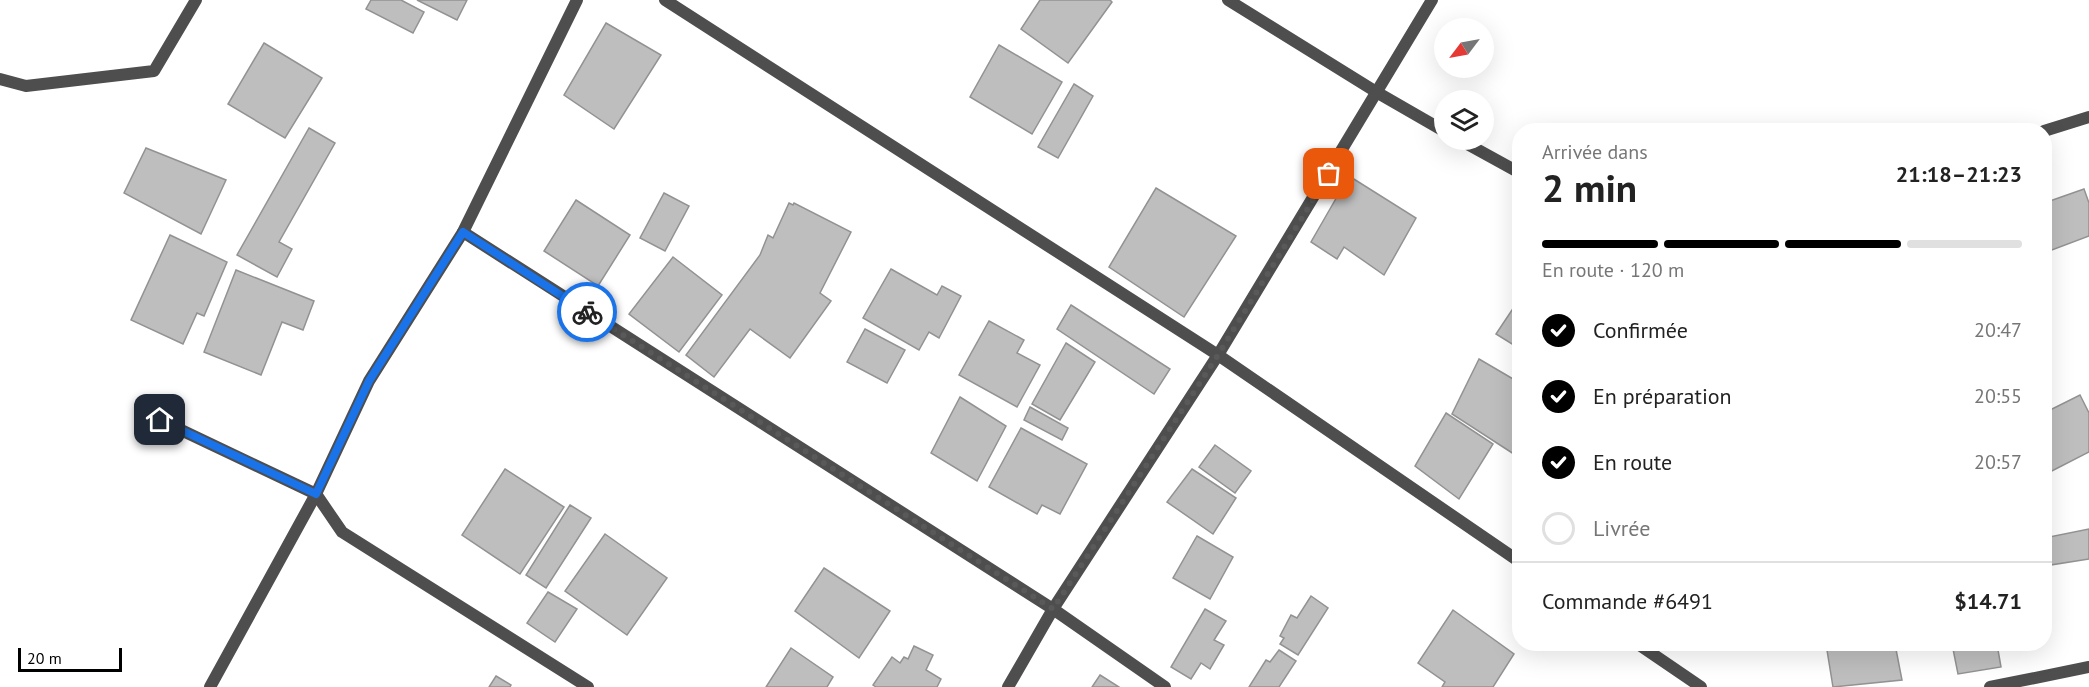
<!DOCTYPE html>
<html lang="fr">
<head>
<meta charset="utf-8">
<style>
	:root { --surface:#fff; --page:#f2f2f2; --text:#222; --muted:#767676; --line:#e0e0e0; --accent:#000 }
	body { margin:0; font-family:"PT Sans",sans-serif; background:var(--page); color:var(--text); height:100vh; display:flex; flex-direction:column; font-size:22px; white-space:nowrap }
	* { box-sizing:border-box; margin:0 }
	p { font-size:20px; color:var(--muted) }
	.icon { flex:none; width:33px; height:33px; fill:none; stroke:currentColor; stroke-width:2; stroke-linecap:round; stroke-linejoin:round }
	.map { position:relative; flex:1; overflow:hidden }
	.drawer { position:absolute; left:1512px; top:123px; width:540px; height:528px; display:flex; flex-direction:column; background:var(--surface); border-radius:24px; box-shadow:0 6px 24px #0002 }
	.drawer>* { flex:none }
	.needle { width:39px; rotate:238deg }
	.fabs { position:absolute; left:1434px; top:18px; display:grid; gap:12px }
	.fabs a { display:grid; place-items:center; width:60px; height:60px; border-radius:50%; background:var(--surface); box-shadow:0 6px 24px #0002; font-size:30px }
	.scale { position:absolute; left:18px; bottom:15px; width:104px; box-sizing:border-box; padding-left:6px; border:3px solid #000; border-top:0; font-size:16px; line-height:21px; white-space:nowrap; color:#000; -webkit-text-stroke:4px #fff; paint-order:stroke }
	.pin { position:absolute; display:grid; place-items:center; width:51px; height:51px; color:#fff; margin:-26px; border-radius:12px; box-shadow:0 3px 9px #0006 }
	.courier { position:absolute; display:grid; place-items:center; width:60px; height:60px; margin:-30px; border:4px solid #1a73e8; border-radius:50%; background:#fff; color:#222; box-shadow:0 2px 8px #0007 }
	.summary em { font-style:normal; font-weight:700 }
	.summary div { display:flex; flex-direction:column-reverse }
	.summary { display:flex; align-items:center; justify-content:space-between; height:102px; padding:0 30px }
	h1 { font-size:39px; font-weight:700; line-height:45px }
	.bar { display:grid; grid-template-columns:repeat(4,1fr); gap:9px 6px; align-content:center; height:72px; padding:0 30px }
	.bar i { height:8px; border-radius:4px; background:var(--line) }
	.bar .active { background:var(--accent) }
	.bar p { grid-column:span 4 }
	.line { display:flex; align-items:center; gap:15px; padding:0 30px; border-top:2px solid var(--line) }
	.line div { flex:1 }
	ol { padding:0 30px; list-style:none }
	li { display:flex; align-items:center; gap:18px; height:66px }
	li p { margin-inline-start:auto }
	li .icon { padding:6px; border-radius:50%; background:var(--accent); color:#fff; stroke-width:4 }
	li:last-child { color:var(--muted) }
	li i { width:33px; height:33px; border:3px solid var(--line); border-radius:50% }
	.map>svg:first-child { display:block }
</style>
</head>
<body>
<div class="map">
<svg width="2089" height="687" viewBox="0 0 2089 687">
	<rect width="100%" height="100%" fill="#fff"/>
	<g fill="#bebebe" stroke="#929292" stroke-width="1.5">
		<polygon points="371,0 401,0 424,12 413,33 366,9"/>
		<polygon points="417,0 467,0 457,20"/>
		<polygon points="1040,0 1110,0 1112,2 1068,63 1021,29"/>
		<polygon points="606,23 661,55 614,129 564,95"/>
		<polygon points="264,43 322,78 285,138 228,104"/>
		<polygon points="999,45 1062,82 1032,134 970,97"/>
		<polygon points="1074,84 1093,96 1058,158 1038,147"/>
		<polygon points="309,128 335,143 279,242 292,249 277,277 237,255"/>
		<polygon points="146,148 226,180 201,234 124,193"/>
		<polygon points="1349,176 1416,218 1384,275 1344,247 1337,259 1311,242"/>
		<polygon points="1156,188 1236,236 1184,317 1109,267"/>
		<polygon points="2084,189 2089,203 2089,236 2044,253 2044,203"/>
		<polygon points="664,193 689,206 665,251 640,238"/>
		<polygon points="576,200 630,235 598,286 544,251"/>
		<polygon points="789,203 793,205 794,203 851,232 820,293 831,301 790,358 750,329 714,377 686,355 760,255 768,235 773,238"/>
		<polygon points="170,235 227,262 204,316 197,313 183,344 131,320"/>
		<polygon points="673,257 722,295 679,352 629,314"/>
		<polygon points="891,269 937,295 942,286 961,296 939,338 929,332 919,350 863,318"/>
		<polygon points="236,270 314,301 303,330 282,322 261,375 204,352"/>
		<polygon points="1520,298 1520,349 1496,334"/>
		<polygon points="1071,305 1170,369 1154,394 1057,329"/>
		<polygon points="989,321 1024,340 1017,353 1040,365 1017,407 959,375"/>
		<polygon points="865,329 905,350 887,383 847,362"/>
		<polygon points="1066,343 1095,362 1060,420 1032,404"/>
		<polygon points="1479,359 1520,383 1520,458 1452,414"/>
		<polygon points="2080,395 2089,413 2089,452 2044,475 2044,413"/>
		<polygon points="960,397 1006,426 977,481 931,453"/>
		<polygon points="1030,407 1068,428 1062,440 1024,420"/>
		<polygon points="1446,413 1493,444 1459,499 1415,466"/>
		<polygon points="1021,428 1087,464 1060,514 1042,505 1037,514 989,487"/>
		<polygon points="1215,445 1251,471 1235,493 1199,467"/>
		<polygon points="505,469 564,507 520,574 462,535"/>
		<polygon points="1192,469 1236,498 1213,534 1167,502"/>
		<polygon points="570,505 591,518 546,588 526,575"/>
		<polygon points="2089,529 2089,559 2044,566 2044,538"/>
		<polygon points="605,534 667,578 627,635 565,591"/>
		<polygon points="1197,536 1233,557 1210,599 1173,578"/>
		<polygon points="824,568 890,611 859,658 795,611"/>
		<polygon points="548,592 577,609 555,642 527,623"/>
		<polygon points="1311,596 1328,608 1298,655 1280,644 1284,638 1280,636 1291,615 1297,618"/>
		<polygon points="1205,609 1226,621 1214,640 1224,645 1210,669 1201,663 1191,679 1171,667"/>
		<polygon points="1453,610 1514,654 1493,687 1442,687 1445,682 1418,663"/>
		<polygon points="1826,644 1895,644 1902,680 1833,687"/>
		<polygon points="1952,644 1997,644 2001,667 1958,674"/>
		<polygon points="914,646 933,655 926,670 941,679 937,687 876,687 873,685 892,657 900,663 904,657 908,659"/>
		<polygon points="791,648 833,677 827,687 766,687"/>
		<polygon points="1279,650 1296,661 1279,687 1249,687 1266,660 1270,662"/>
		<polygon points="1100,675 1119,687 1092,687"/>
		<polygon points="496,676 511,685 510,687 489,687"/>
	</g>
	<g fill="none" stroke-linecap="round" stroke-linejoin="round">
		<g stroke="#4e4e4e" stroke-width="12">
			<polyline points="665,0 1218,355 1520,562"/>
			<polyline points="1228,0 1378,93 1444,131"/>
			<polyline points="0,79 26,86 154,71 196,0"/>
			<polyline points="2044,131 2089,117"/>
			<polyline points="1460,140 1520,173"/>
			<polyline points="463,232 1053,609 1165,687"/>
			<polyline points="160,420 316,494 342,532 588,687"/>
			<polyline points="1638,644 1701,687"/>
			<polyline points="210,687 316,494 369,381 463,232 577,0"/>
			<polyline points="1008,687 1053,609 1218,355 1432,0"/>
			<polyline points="1990,687 2089,667"/>
		</g>
	</g>
	<g fill="none" stroke-linecap="round" stroke-linejoin="round">
		<polyline stroke="#595959" stroke-width="6" stroke-dasharray="0 10.8" points="587,312 1053,609 1218,355 1329,174"/>
		<polyline stroke="#1a73e8" stroke-width="8" points="160,420 316,494 369,381 463,232 587,312"/>
	</g>
</svg>
<div class="fabs">
<a><svg class="needle" viewBox="-14 -14 28 28"><path d="M0-13l5 13h-10z" fill="#e53935"/><path d="M0 13l5-13h-10z" fill="#767676"/></svg></a>
<a><svg class="icon" aria-label="layers" viewBox="0 0 24 24"><path d="M12 4l9 5-9 5-9-5zM3 14l9 5 9-5"/></svg></a>
</div>
<div class="scale">20 m</div>
<div class="pin" style="left:1329px;top:174px;background:#ea580c"><svg class="icon" aria-label="bag" viewBox="0 0 24 24"><path d="M5 8h14l-1 12H6zM9 8a3 3 0 0 1 6 0"/></svg></div>
<div class="pin" style="left:160px;top:420px;background:#1f2937"><svg class="icon" aria-label="home" viewBox="0 0 24 24"><path d="M3 11l9-7 9 7M6 9v11h12V9"/></svg></div>
<div class="courier" style="left:587px;top:312px"><svg class="icon" aria-label="bike" viewBox="0 0 24 24"><circle cx="6" cy="16" r="4"/><circle cx="18" cy="16" r="4"/><path d="M6 16l4-8h5l3 8M10 8l3 8H6M13 5h3"/></svg></div>
<section class="drawer">
<div class="summary"><div><h1>2 min</h1><p>Arrivée dans</p></div><em>21:18–21:23</em></div>
<div class="bar"><i class="active"></i><i class="active"></i><i class="active"></i><i></i><p>En route · 120 m</p></div>
<ol>
<li><svg class="icon" aria-label="check" viewBox="0 0 24 24"><path d="M5 12l5 5 9-10"/></svg>Confirmée<p>20:47</p></li>
<li><svg class="icon" aria-label="check" viewBox="0 0 24 24"><path d="M5 12l5 5 9-10"/></svg>En préparation<p>20:55</p></li>
<li><svg class="icon" aria-label="check" viewBox="0 0 24 24"><path d="M5 12l5 5 9-10"/></svg>En route<p>20:57</p></li>
<li><i></i>Livrée</li>
</ol>
<div class="line" style="height:78px"><div>Commande #6491</div><b>$14.71</b></div>
</section>
</div>
</body>
</html>
